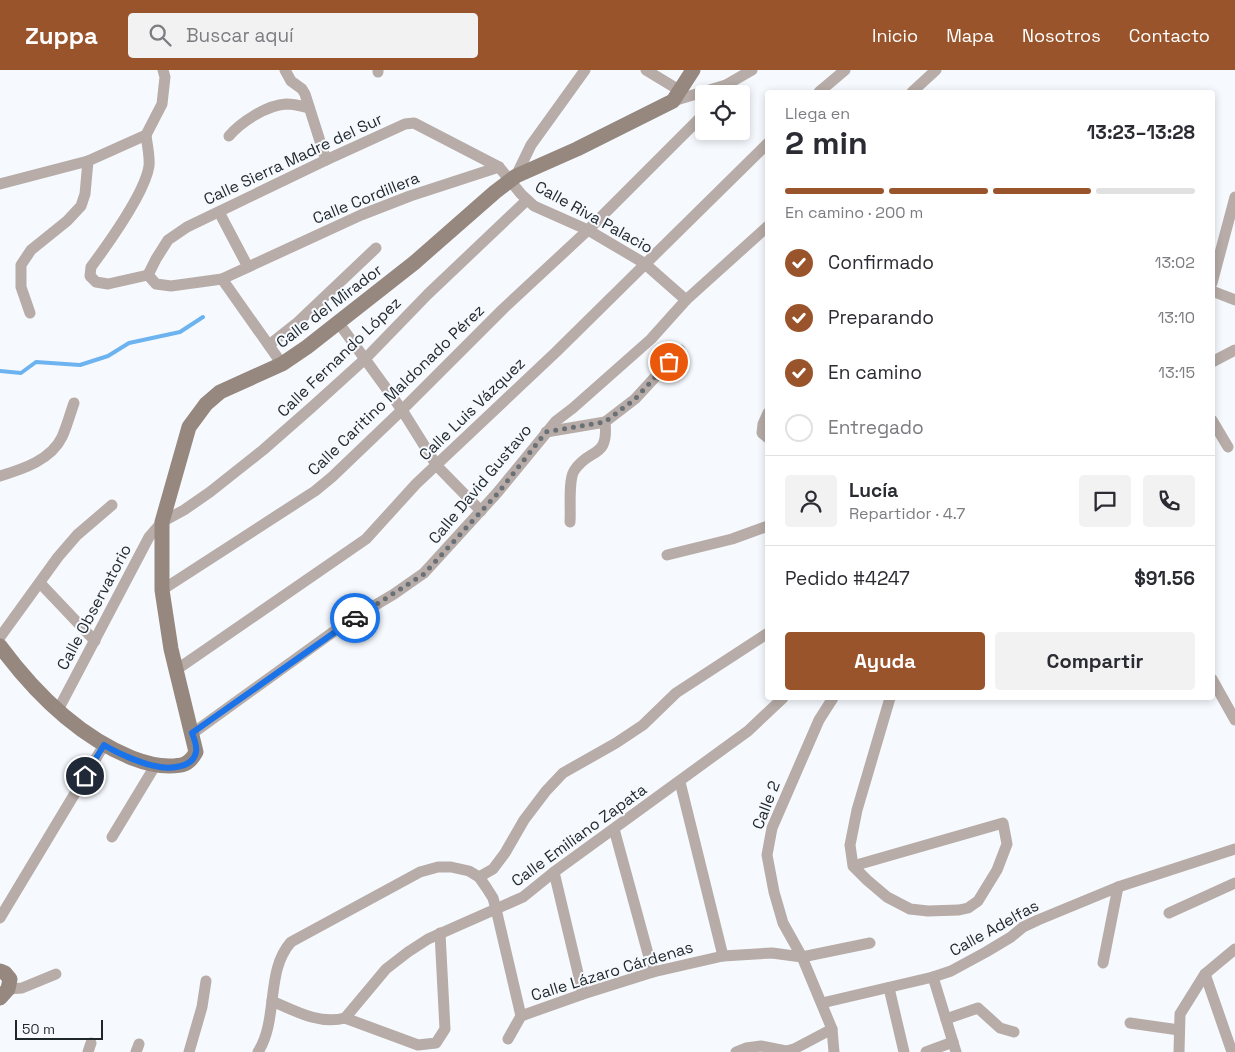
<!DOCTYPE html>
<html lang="es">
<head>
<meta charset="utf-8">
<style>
	:root { --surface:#fff; --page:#f2f2f3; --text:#2b2b33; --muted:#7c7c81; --line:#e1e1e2; --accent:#9a542b }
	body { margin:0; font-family:"Space Grotesk",sans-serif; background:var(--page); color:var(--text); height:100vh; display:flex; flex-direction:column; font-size:19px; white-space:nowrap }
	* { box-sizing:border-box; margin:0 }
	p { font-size:16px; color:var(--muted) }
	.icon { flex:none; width:28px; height:28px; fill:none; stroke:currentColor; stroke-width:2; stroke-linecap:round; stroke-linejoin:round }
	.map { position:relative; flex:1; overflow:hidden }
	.sheet { position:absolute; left:765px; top:20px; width:450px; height:610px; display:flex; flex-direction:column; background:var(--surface); border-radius:5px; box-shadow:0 2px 8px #0003 }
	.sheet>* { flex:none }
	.buttons { position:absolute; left:695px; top:15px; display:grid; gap:10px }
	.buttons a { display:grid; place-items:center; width:55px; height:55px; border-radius:5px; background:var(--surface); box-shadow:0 2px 8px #0003; font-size:25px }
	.scale { position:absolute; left:15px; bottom:12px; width:88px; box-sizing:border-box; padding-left:5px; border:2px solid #1f272d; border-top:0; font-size:14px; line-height:18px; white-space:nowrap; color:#1f272d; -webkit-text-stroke:4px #f6fafe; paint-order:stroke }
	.pin { position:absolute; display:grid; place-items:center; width:42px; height:42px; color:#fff; margin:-21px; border:2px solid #fff; border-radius:50%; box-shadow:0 1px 5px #0007 }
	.courier { position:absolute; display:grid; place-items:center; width:50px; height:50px; margin:-25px; border:4px solid #1a73e8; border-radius:50%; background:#fff; color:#222; box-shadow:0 1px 6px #0007 }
	.headline em { font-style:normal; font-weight:800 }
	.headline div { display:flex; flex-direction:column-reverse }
	.headline { display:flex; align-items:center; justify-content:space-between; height:85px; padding:0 20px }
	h1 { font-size:32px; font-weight:800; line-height:38px }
	.bar { display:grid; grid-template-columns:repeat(4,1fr); gap:8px 5px; align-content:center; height:60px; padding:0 20px }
	.bar i { height:6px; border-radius:4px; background:var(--line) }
	.bar .active { background:var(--accent) }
	.bar p { grid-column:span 4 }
	.line { display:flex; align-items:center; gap:12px; padding:0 20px; border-top:1px solid var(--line) }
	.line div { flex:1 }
	.round { display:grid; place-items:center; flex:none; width:52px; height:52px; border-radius:5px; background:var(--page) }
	ol { padding:0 20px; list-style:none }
	li { display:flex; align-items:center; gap:15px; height:55px }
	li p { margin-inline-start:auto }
	li .icon { padding:5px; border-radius:50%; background:var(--accent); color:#fff; stroke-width:4 }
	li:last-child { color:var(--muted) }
	li i { width:28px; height:28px; border:2px solid var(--line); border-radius:50% }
	.cta { display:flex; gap:10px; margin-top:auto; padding:10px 20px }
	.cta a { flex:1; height:58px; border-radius:5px; background:var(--accent); color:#fff; font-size:20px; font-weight:800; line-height:58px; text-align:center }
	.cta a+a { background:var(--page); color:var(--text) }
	header { display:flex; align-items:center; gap:30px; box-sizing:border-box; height:70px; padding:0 25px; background:var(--accent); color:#fff }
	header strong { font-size:24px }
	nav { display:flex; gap:28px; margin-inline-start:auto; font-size:18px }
	.search { width:350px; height:45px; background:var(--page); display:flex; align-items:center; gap:12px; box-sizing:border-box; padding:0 18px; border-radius:5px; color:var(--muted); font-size:19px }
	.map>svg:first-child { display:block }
</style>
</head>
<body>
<header>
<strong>Zuppa</strong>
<div class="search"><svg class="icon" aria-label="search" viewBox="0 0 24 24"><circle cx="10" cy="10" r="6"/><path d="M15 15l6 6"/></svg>Buscar aquí</div>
<nav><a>Inicio</a><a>Mapa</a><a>Nosotros</a><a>Contacto</a></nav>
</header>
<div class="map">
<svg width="1235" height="982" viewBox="0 0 1235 982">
	<rect width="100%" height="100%" fill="#f6fafe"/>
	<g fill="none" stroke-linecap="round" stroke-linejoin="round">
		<polyline stroke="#6cb3f0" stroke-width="4" points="0,301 21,303 36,292 80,295 108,286 129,273 180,262 203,247"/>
		<g stroke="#b7aca7" stroke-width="11">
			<polyline points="285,0 291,11 302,19 305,24 326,90"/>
			<polyline points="378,0 378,2"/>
			<polyline points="646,0 679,20"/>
			<polyline points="722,19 726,15 752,0"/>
			<polyline points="819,22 845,0"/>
			<polyline points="912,22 936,0"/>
			<polyline points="673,31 726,15"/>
			<path d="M146 65C147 75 150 86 149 96 145 123 108 174 91 197L90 206 96 212 108 214 148 205"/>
			<path d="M229 66C241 52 267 35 286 34 294 34 302 36 309 38"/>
			<polyline points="516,106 531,75 585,0"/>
			<polyline points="0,114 88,91 146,65 162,34 165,7 163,0"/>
			<polyline points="219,142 248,197"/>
			<polyline points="148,205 156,189 168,170 187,157 326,90 405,54 414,53 499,97 521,124 534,136 588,160 644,193 686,230"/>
			<polyline points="148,205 156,214 171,216 222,209 361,145 410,126 499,97"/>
			<polyline points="222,209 282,294"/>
			<polyline points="1212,213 1235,127"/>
			<polyline points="1212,221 1235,230"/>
			<polyline points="30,243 21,217 21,195 31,180 67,151 81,136 85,124 88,91"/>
			<polyline points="338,252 402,340 437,396 481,441"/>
			<polyline points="269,275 298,252 376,178"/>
			<polyline points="1212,292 1235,280"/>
			<polyline points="768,343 763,354 762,363 768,368"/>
			<polyline points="1212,350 1228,377"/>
			<polyline points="546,362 605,352 635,329 680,280"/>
			<path d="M0 406C23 399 51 390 62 367 67 356 70 344 74 333"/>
			<path d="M570 452C571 440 568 411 574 401 589 377 609 390 605 352"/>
			<polyline points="667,485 732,469 768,456"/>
			<polyline points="40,513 95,571"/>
			<polyline points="162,520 315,421 332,407 402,340 503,239 588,160 704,44"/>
			<polyline points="0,567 58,487 77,465 112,435"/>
			<polyline points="176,600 366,469 416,414 556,282 768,73"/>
			<polyline points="1212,609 1235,650"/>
			<polyline points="833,628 819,650 772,758 767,785 774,822 783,853 802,887 832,959 834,982"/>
			<polyline points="58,640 149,467 162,452 184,440 210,422 263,380 312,337 365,289 428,224 527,130"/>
			<polyline points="193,663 347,552 394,524 424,503 497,423 556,351 573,338 651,269 686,230 768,156"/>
			<polyline points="680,712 723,886"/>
			<polyline points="614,759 653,902"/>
			<polyline points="112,767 155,696"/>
			<polyline points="853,796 1003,753 1007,774 997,800 978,831 968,838 959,840 928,841 910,839 887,827 867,810 853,796 850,775 857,740 890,628"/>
			<polyline points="554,802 583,924"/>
			<polyline points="479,807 493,799 505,783 524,750 546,721 563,703 616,673 643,655 676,623 768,563"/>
			<polyline points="1169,843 1235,813"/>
			<polyline points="0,848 104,675"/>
			<polyline points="1103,893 1118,817"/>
			<polyline points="1205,904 1232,982"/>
			<polyline points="933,907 956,982"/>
			<polyline points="889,918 904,982"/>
			<polyline points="8,919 22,918 56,904"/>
			<path d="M272 931C295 941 320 955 345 948"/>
			<polyline points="822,933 933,907 951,901 986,882 1011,867 1023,857 1038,850 1118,817 1235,779"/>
			<polyline points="521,946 583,924 653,902 723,886 772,883 802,887 870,873"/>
			<polyline points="345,948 386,899 408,882 428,869 523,827 554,802 748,661 783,628"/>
			<polyline points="345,948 418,975 436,973 445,959 440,863"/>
			<polyline points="946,949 978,938 1000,958 1014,962"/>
			<polyline points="1130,953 1179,960"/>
			<polyline points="508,969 521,946"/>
			<polyline points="88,982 91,973"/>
			<polyline points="136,982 139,974"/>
			<polyline points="189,982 202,937 206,911"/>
			<path d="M258 982C279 949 265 901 291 872L420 802 438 797H451L469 801 479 807 486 817 493 828 496 839 521 946"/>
			<polyline points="736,982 746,978 761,976 786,981 794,979 832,959"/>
			<polyline points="926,982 953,972"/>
			<polyline points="1179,982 1180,944 1205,904 1235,879"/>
		</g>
		<g stroke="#96877f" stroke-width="15">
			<path d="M0 576C34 622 78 666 132 688 145 693 155 696 169 696 182 696 189 695 196 682L171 579 162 520V452L189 357 206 334 220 322 282 294 307 277 414 193 495 122 516 106 577 79 673 31 693 0"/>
			<polyline points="0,901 5,903 10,909 8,919 0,928"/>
		</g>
	</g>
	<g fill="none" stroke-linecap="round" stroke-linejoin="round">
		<polyline stroke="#6a7176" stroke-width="5" stroke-dasharray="0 9" points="355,548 424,504 498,423 546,362 605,352 635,329 669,292"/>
		<path stroke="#1a73e8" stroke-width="6" d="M85 706 104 675C115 682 142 694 155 696 167 699 193 699 196 682 197 677 194 668 192 663L355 548"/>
	</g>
	<g text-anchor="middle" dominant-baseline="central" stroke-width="4" stroke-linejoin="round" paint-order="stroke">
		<g font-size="16" fill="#1f272d" stroke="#f6fafe">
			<text transform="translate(293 89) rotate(-25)">Calle Sierra Madre del Sur</text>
			<text transform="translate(366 128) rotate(-22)">Calle Cordillera</text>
			<text transform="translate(594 147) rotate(29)">Calle Riva Palacio</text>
			<text transform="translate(329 236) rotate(-37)">Calle del Mirador</text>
			<text transform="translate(339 287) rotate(-44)">Calle Fernando López</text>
			<text transform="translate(396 320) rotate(-44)">Calle Caritino Maldonado Pérez</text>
			<text transform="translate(472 339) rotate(-44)">Calle Luis Vázquez</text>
			<text transform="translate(480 414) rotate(-50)">Calle David Gustavo</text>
			<text transform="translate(94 537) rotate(-62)">Calle Observatorio</text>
			<text transform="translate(766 735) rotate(-69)">Calle 2</text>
			<text transform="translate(579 765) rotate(-36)">Calle Emiliano Zapata</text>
			<text transform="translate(994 858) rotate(-29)">Calle Adelfas</text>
			<text transform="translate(612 901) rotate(-17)">Calle Lázaro Cárdenas</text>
		</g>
	</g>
</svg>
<div class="buttons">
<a><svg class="icon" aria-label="locate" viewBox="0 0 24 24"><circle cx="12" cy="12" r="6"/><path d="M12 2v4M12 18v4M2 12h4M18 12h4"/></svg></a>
</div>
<div class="scale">50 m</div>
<div class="pin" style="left:669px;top:292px;background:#ea580c"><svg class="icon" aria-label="bag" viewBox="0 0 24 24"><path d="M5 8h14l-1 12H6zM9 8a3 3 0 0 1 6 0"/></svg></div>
<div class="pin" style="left:85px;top:706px;background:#1f2937"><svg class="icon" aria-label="home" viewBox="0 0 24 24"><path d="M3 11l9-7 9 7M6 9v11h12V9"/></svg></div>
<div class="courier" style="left:355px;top:548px"><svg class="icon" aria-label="car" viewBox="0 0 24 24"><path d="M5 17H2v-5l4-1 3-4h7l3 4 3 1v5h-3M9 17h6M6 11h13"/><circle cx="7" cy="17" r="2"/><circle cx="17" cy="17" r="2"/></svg></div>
<section class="sheet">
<div class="headline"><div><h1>2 min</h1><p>Llega en</p></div><em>13:23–13:28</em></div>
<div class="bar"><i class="active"></i><i class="active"></i><i class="active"></i><i></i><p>En camino · 200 m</p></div>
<ol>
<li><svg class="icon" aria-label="check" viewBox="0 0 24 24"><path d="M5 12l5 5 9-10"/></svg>Confirmado<p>13:02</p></li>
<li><svg class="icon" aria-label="check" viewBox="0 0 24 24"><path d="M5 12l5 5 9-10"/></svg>Preparando<p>13:10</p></li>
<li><svg class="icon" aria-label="check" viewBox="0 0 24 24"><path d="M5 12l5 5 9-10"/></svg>En camino<p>13:15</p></li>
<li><i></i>Entregado</li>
</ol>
<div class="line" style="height:90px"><a class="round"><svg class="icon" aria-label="person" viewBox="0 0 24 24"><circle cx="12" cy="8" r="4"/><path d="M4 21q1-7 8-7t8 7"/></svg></a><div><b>Lucía</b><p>Repartidor · 4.7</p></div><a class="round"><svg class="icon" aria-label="chat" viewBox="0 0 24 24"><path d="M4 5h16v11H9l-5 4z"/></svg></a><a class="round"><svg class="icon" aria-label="phone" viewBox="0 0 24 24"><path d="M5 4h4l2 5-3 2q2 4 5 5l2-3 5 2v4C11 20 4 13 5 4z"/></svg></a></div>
<div class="line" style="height:65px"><div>Pedido #4247</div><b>$91.56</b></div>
<div class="cta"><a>Ayuda</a><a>Compartir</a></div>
</section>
</div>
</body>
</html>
